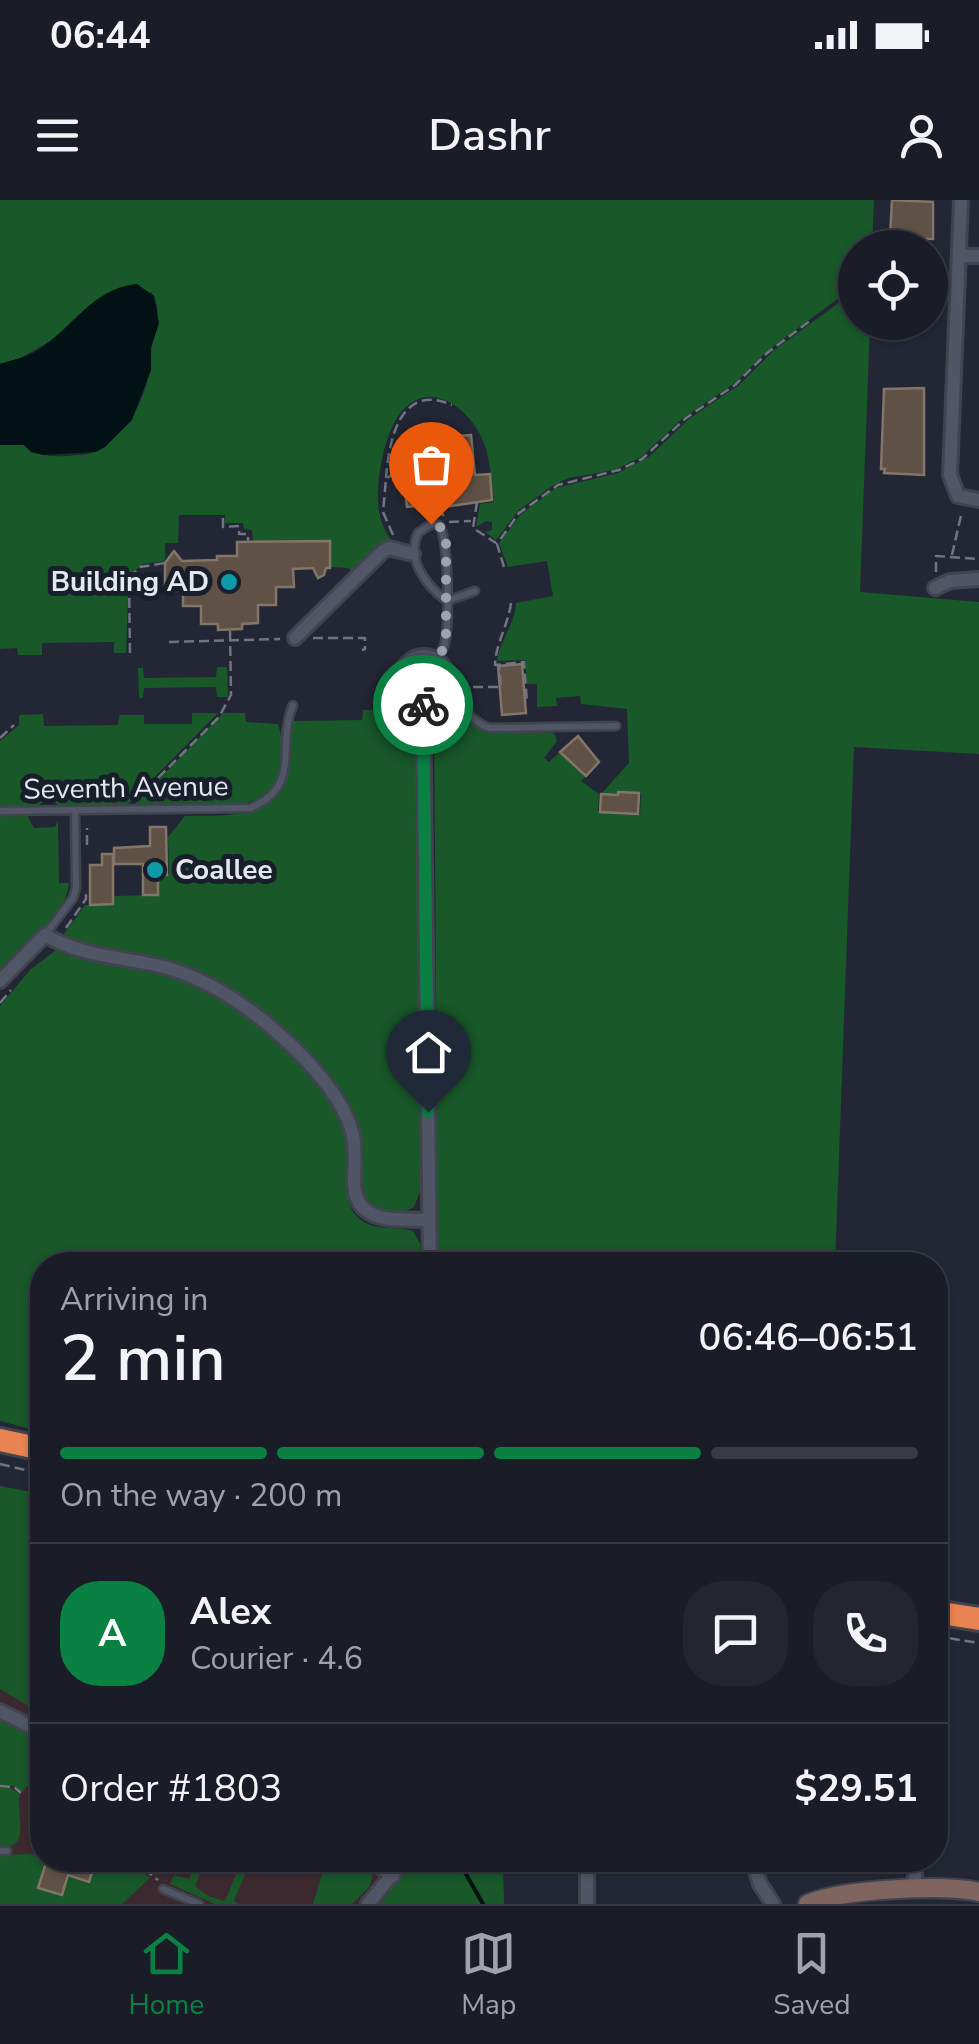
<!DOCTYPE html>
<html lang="en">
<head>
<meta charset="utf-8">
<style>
	:root { --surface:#1a1d28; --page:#232630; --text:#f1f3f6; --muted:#9fa2a8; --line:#383b45; --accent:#0b8043 }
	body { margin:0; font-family:"Nunito Sans",sans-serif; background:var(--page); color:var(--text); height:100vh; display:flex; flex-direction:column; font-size:38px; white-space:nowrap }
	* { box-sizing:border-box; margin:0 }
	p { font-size:32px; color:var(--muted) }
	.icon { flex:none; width:55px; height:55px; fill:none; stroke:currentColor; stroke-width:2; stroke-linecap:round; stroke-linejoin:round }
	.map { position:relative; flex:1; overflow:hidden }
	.details { position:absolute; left:30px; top:1052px; width:918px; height:620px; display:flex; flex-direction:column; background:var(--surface); border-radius:40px; box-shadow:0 2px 8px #0004,0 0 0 2px var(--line) }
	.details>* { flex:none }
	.buttons { position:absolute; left:838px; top:30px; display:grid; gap:20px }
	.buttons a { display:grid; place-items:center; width:110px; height:110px; border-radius:50%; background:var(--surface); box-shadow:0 2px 8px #0004,0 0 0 2px var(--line); font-size:50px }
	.pin { position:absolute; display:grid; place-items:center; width:85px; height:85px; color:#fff; margin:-102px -42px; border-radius:50% 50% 50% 0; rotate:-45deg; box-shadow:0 0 10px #0007 }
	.pin .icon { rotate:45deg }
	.courier { position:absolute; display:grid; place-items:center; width:100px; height:100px; margin:-50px; border:8px solid #0b8043; border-radius:50%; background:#fff; color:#222; box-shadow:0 2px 12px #0007 }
	.overview em { font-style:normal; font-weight:600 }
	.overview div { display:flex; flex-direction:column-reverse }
	.overview { display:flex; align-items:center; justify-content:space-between; height:170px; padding:0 30px }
	h1 { font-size:65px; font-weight:600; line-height:75px }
	.bar { display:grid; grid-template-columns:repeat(4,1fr); gap:15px 10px; align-content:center; height:120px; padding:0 30px }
	.bar i { height:12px; border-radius:8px; background:var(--line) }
	.bar .current { background:var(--accent) }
	.bar p { grid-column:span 4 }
	.line { display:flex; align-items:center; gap:25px; padding:0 30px; border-top:2px solid var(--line) }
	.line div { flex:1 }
	.round { display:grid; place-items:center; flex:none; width:105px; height:105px; border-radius:40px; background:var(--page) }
	.status { display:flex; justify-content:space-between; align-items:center; height:70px; padding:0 50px; background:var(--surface); direction:ltr }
	.status svg { height:28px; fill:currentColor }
	header { display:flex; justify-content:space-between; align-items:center; height:130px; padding:0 30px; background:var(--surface); font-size:45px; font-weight:600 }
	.menu { display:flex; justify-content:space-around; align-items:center; height:140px; border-top:2px solid var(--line); background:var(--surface); font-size:28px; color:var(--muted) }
	.menu a { display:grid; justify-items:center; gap:5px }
	.menu .current { color:var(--accent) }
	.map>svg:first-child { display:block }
</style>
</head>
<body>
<div class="status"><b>06:44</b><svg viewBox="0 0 49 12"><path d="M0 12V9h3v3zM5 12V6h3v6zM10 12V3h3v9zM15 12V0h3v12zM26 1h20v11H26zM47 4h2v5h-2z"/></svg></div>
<header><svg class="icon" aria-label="menu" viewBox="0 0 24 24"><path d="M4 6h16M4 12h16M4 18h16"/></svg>Dashr<svg class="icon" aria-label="person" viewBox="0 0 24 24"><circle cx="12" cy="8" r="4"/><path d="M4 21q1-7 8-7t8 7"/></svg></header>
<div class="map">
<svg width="979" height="1704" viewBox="0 0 979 1704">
	<rect width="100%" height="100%" fill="#232735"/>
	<polygon fill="#3c292f" points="0,1286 42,1294 42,1660 503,1660 504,1704 0,1704"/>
	<g fill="#185829">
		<path d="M0 0H874L872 47 855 48V86L766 152 736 182 682 219 641 257 614 270 569 278 552 286 519 310 496 340 485 332 492 330V322L486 321 476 327 480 304 494 302C492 284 491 266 486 249 476 214 433 175 401 212 384 232 373 291 380 316 382 326 388 335 393 344L356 373 348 368 330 367 253 342 252 330 244 329 243 323H225V315H179L178 343H165V361L143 364 129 375 126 453H114V442L42 443V455H18L17 448 0 449V245H24C36 255 51 257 67 256 77 255 89 255 98 251 106 248 109 241 115 235 140 213 150 184 151 152 152 131 165 113 151 92L50 141 21 158 0 164Z"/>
		<path d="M855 91V122L870 123 860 392 979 402V554L854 547 835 1065H610L596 1058 585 1065H438L434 515 445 503H452L484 531 554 533 557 541 544 558 549 562 560 552 586 576 581 581 599 594 598 612 640 614 641 593 601 594 629 563 627 509 581 504 580 496 556 498 557 506 537 507V484H527L525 460 497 461C500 440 515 424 516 403L553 396 547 361 508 367 499 343 521 314 556 288 618 273 650 256 689 219 739 185 773 151Z"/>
		<polygon points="217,467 227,467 228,497 217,497 216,487 144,488 143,498 139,498 138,468 143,468 144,478 216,477"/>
		<path d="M393 509 409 512 417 530 422 987 414 1007C398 1017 380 1013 365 1002L360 981 357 932 276 824 162 760 98 749 67 740 63 735 85 705 113 704V696L158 695V675L169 674 168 637 185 616C263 615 290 617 289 527L293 521 362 520 363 510Z"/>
		<polygon points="192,513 218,513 126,606 61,607 53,601 44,601 37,607 0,607 0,541 19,525 19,515 43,514 44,526 118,525 119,515 144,515 144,524 192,524"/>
		<path d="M223 513H245L246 522 278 524C310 628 196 606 133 606Z"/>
		<path d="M0 615H27L34 628 55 627 58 621 59 683H69C66 718 23 749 0 773Z"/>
		<path d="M56 750C88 759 121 763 153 771 226 790 300 846 337 912 343 923 347 936 348 948 350 974 337 1010 368 1024 382 1030 398 1026 413 1031L420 1043 422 1065H42V1232L0 1221V806L30 770Z"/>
		<polygon points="0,1286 42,1294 42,1514 0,1489"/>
		<polygon points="0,1519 42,1540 42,1595 27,1586 22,1592 14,1586 0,1585"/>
		<path d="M0 1588H10L20 1594C14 1612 34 1649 0 1647Z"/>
		<polygon points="29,1654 42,1655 42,1660 61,1660 39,1688 61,1695 68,1675 89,1681 96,1660 130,1660 150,1678 122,1704 0,1704 0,1655"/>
		<polygon points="198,1660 206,1660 195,1686 208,1696 225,1701 242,1660 251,1660 234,1701 238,1704 215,1704 170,1684 174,1675 189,1679"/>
		<polygon points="326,1660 356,1660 373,1675 369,1687 352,1704 313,1704"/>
		<polygon points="414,1660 503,1660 504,1704 380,1704"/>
	</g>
	<path fill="#021113" d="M137 84 154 96 159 123 151 148V170L132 220 105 247 95 252 43 255 31 252 24 245H0V164C13 160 26 157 38 150 73 128 92 88 137 84Z"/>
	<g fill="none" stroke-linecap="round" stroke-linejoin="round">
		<polyline stroke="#021113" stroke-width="4" points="458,1660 483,1704"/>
	</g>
	<g fill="#5f5145" stroke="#847569" stroke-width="2.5">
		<polygon points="892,0 933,2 933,39 890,38"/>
		<polygon points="924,188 924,275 884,273 885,269 881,269 884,189"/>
		<polygon points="471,235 475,275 490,274 492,300 437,308 436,304 407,307 404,282 432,279 429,253 455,250 454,240 458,240 457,236"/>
		<polygon points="330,341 330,368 326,368 324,375 318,378 313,368 293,369 294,387 276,387 276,405 258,405 258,423 242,424 242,429 218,430 218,424 201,424 201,406 183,406 183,388 165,388 165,363 174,351 182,361 217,360 217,356 237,356 237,342"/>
		<polygon points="522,464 526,513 502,515 498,466"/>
		<polygon points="578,536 599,562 586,576 560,552"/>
		<polygon points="618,592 639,593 638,614 600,612 601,594 618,595"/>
		<polygon points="150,627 166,627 167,675 158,675 158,695 143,695 143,664 114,664 114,648 150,646"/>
		<polygon points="102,654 113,654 113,704 90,705 90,665 102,665"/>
		<polygon points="47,1660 96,1660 89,1682 68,1675 62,1695 38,1688"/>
	</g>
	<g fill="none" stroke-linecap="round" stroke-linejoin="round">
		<g stroke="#40444f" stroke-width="11">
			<g id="lane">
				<polyline points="447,401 475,391"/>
				<path d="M435 459C439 454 442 451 444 446 450 429 449 337 439 325L431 324 418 333C406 359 426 386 447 401"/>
				<path d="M444 492C461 502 471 522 489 528L616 526"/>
				<path d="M0 611 250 608C303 587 276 545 293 505"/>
				<polyline points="45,735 73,698 76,688 75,611"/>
				<polyline points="0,1651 7,1651"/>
				<polyline points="163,1689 199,1704"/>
			</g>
		</g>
		<g stroke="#40444f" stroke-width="18">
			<g id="street">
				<polyline points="961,0 950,275 958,296 979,300"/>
				<polyline points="959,56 979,56"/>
				<polyline points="935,388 950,381 979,379"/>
				<polyline points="295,438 383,351 389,348 413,354"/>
				<circle cx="424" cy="480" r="24"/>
				<polyline points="423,504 430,1065"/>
				<path d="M0 781 45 735C79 755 118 757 156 765 213 778 264 817 304 858 324 879 346 906 353 935 356 950 354 966 354 981 354 1025 396 1019 429 1020"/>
				<polyline points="0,1511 42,1532"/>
				<polyline points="370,1660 393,1676"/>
				<polyline points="587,1660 587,1704"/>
				<polyline points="752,1660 760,1684 773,1704"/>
				<polyline points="915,1660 915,1690"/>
				<polyline points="368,1704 404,1660"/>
			</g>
		</g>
		<g stroke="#40444f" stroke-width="22">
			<path id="secondary" d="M808 1704C840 1689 944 1684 979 1692"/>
		</g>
		<g stroke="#40444f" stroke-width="28">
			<g id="highway">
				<polyline points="0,1240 42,1249"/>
				<polyline points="935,1412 979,1419"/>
			</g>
		</g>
		<g stroke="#717581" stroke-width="2.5" stroke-dasharray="10 5" stroke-linecap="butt">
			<path d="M386 278C389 240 400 182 452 205"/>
			<polyline points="477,302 473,328 496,343"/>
			<polyline points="440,308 440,313 445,316"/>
			<polyline points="223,318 223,327 239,326 239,334 248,334 248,342"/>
			<polyline points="449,322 471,321"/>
			<polyline points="393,335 383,312 386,279 437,240"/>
			<polyline points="952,355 962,311"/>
			<polyline points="504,367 497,344 519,313 558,285 619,270 642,259 686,218 735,185 767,153 811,120"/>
			<polyline points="936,372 936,356 979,359"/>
			<path d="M511 403C508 426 496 442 495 465L524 462 527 503"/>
			<polyline points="313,438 365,438 365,449 362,450"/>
			<polyline points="169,442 280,439"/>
			<polyline points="130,453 129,378 140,367 165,363"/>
			<polyline points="458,487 501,487 499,464"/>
			<polyline points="0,538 14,525"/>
			<polyline points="137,599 219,517 231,495 230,429"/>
			<polyline points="87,645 87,628"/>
			<polyline points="66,728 86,699 86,693"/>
			<polyline points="0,803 11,790"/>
			<polyline points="0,1264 42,1274"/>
			<polyline points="935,1436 979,1443"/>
			<polyline points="0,1586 14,1587 21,1593"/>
			<polyline points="132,1660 158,1680"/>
		</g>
		<use href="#lane" stroke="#515666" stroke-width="6"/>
		<use href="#street" stroke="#515666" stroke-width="12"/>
		<use href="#secondary" stroke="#7f6460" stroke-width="18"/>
		<use href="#highway" stroke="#ea8352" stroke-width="22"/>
	</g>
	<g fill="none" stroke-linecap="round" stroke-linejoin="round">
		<path stroke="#a0a4af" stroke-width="10" stroke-dasharray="0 18" d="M423 505C445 498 457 477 435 459L443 450 446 438V339L439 325 431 324"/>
		<polyline stroke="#0b8043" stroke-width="12" points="423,505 428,912"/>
	</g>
	<g fill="#0f9aa8" stroke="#191e2b" stroke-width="4">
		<circle cx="229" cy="382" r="10"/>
		<circle cx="155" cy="670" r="10"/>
	</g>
	<g text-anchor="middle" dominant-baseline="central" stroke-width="10" stroke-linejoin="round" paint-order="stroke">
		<g font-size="28" font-weight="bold" fill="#e4e7f0" stroke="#191e2b" text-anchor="end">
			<text x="209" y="382">Building AD</text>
			<text x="175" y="670" text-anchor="start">Coallee</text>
		</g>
		<g font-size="28" fill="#e4e7f0" stroke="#191e2b">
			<text transform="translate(126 588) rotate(-1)">Seventh Avenue</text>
		</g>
	</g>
</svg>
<div class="buttons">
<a><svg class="icon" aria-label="locate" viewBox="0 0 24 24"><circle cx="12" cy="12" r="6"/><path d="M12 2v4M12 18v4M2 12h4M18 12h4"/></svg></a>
</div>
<div class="pin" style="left:431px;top:324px;background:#ea580c"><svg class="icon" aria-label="bag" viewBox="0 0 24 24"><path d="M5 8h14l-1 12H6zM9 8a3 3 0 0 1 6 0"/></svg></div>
<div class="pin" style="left:428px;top:912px;background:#1f2937"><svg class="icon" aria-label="home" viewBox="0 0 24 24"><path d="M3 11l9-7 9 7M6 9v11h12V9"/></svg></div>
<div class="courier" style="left:423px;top:505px"><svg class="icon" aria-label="bike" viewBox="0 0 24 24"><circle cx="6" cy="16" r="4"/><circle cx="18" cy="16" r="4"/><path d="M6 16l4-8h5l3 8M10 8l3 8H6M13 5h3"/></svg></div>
<section class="details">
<div class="overview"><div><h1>2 min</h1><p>Arriving in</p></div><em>06:46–06:51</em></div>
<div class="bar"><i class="current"></i><i class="current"></i><i class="current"></i><i></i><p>On the way · 200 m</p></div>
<div class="line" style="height:180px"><b class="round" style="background:var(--accent);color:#fff">A</b><div><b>Alex</b><p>Courier · 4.6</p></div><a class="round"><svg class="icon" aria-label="chat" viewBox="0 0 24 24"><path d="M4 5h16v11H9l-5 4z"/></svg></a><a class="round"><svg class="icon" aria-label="phone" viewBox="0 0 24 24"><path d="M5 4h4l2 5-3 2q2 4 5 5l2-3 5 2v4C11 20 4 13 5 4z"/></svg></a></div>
<div class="line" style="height:130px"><div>Order #1803</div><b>$29.51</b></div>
</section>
</div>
<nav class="menu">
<a class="current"><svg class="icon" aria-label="home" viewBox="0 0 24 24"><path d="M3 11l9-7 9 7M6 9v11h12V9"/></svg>Home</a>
<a><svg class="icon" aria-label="map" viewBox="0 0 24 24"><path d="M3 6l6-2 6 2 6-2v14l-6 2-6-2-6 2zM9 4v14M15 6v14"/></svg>Map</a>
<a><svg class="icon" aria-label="saved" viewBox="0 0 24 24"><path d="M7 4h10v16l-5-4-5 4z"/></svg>Saved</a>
</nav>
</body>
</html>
